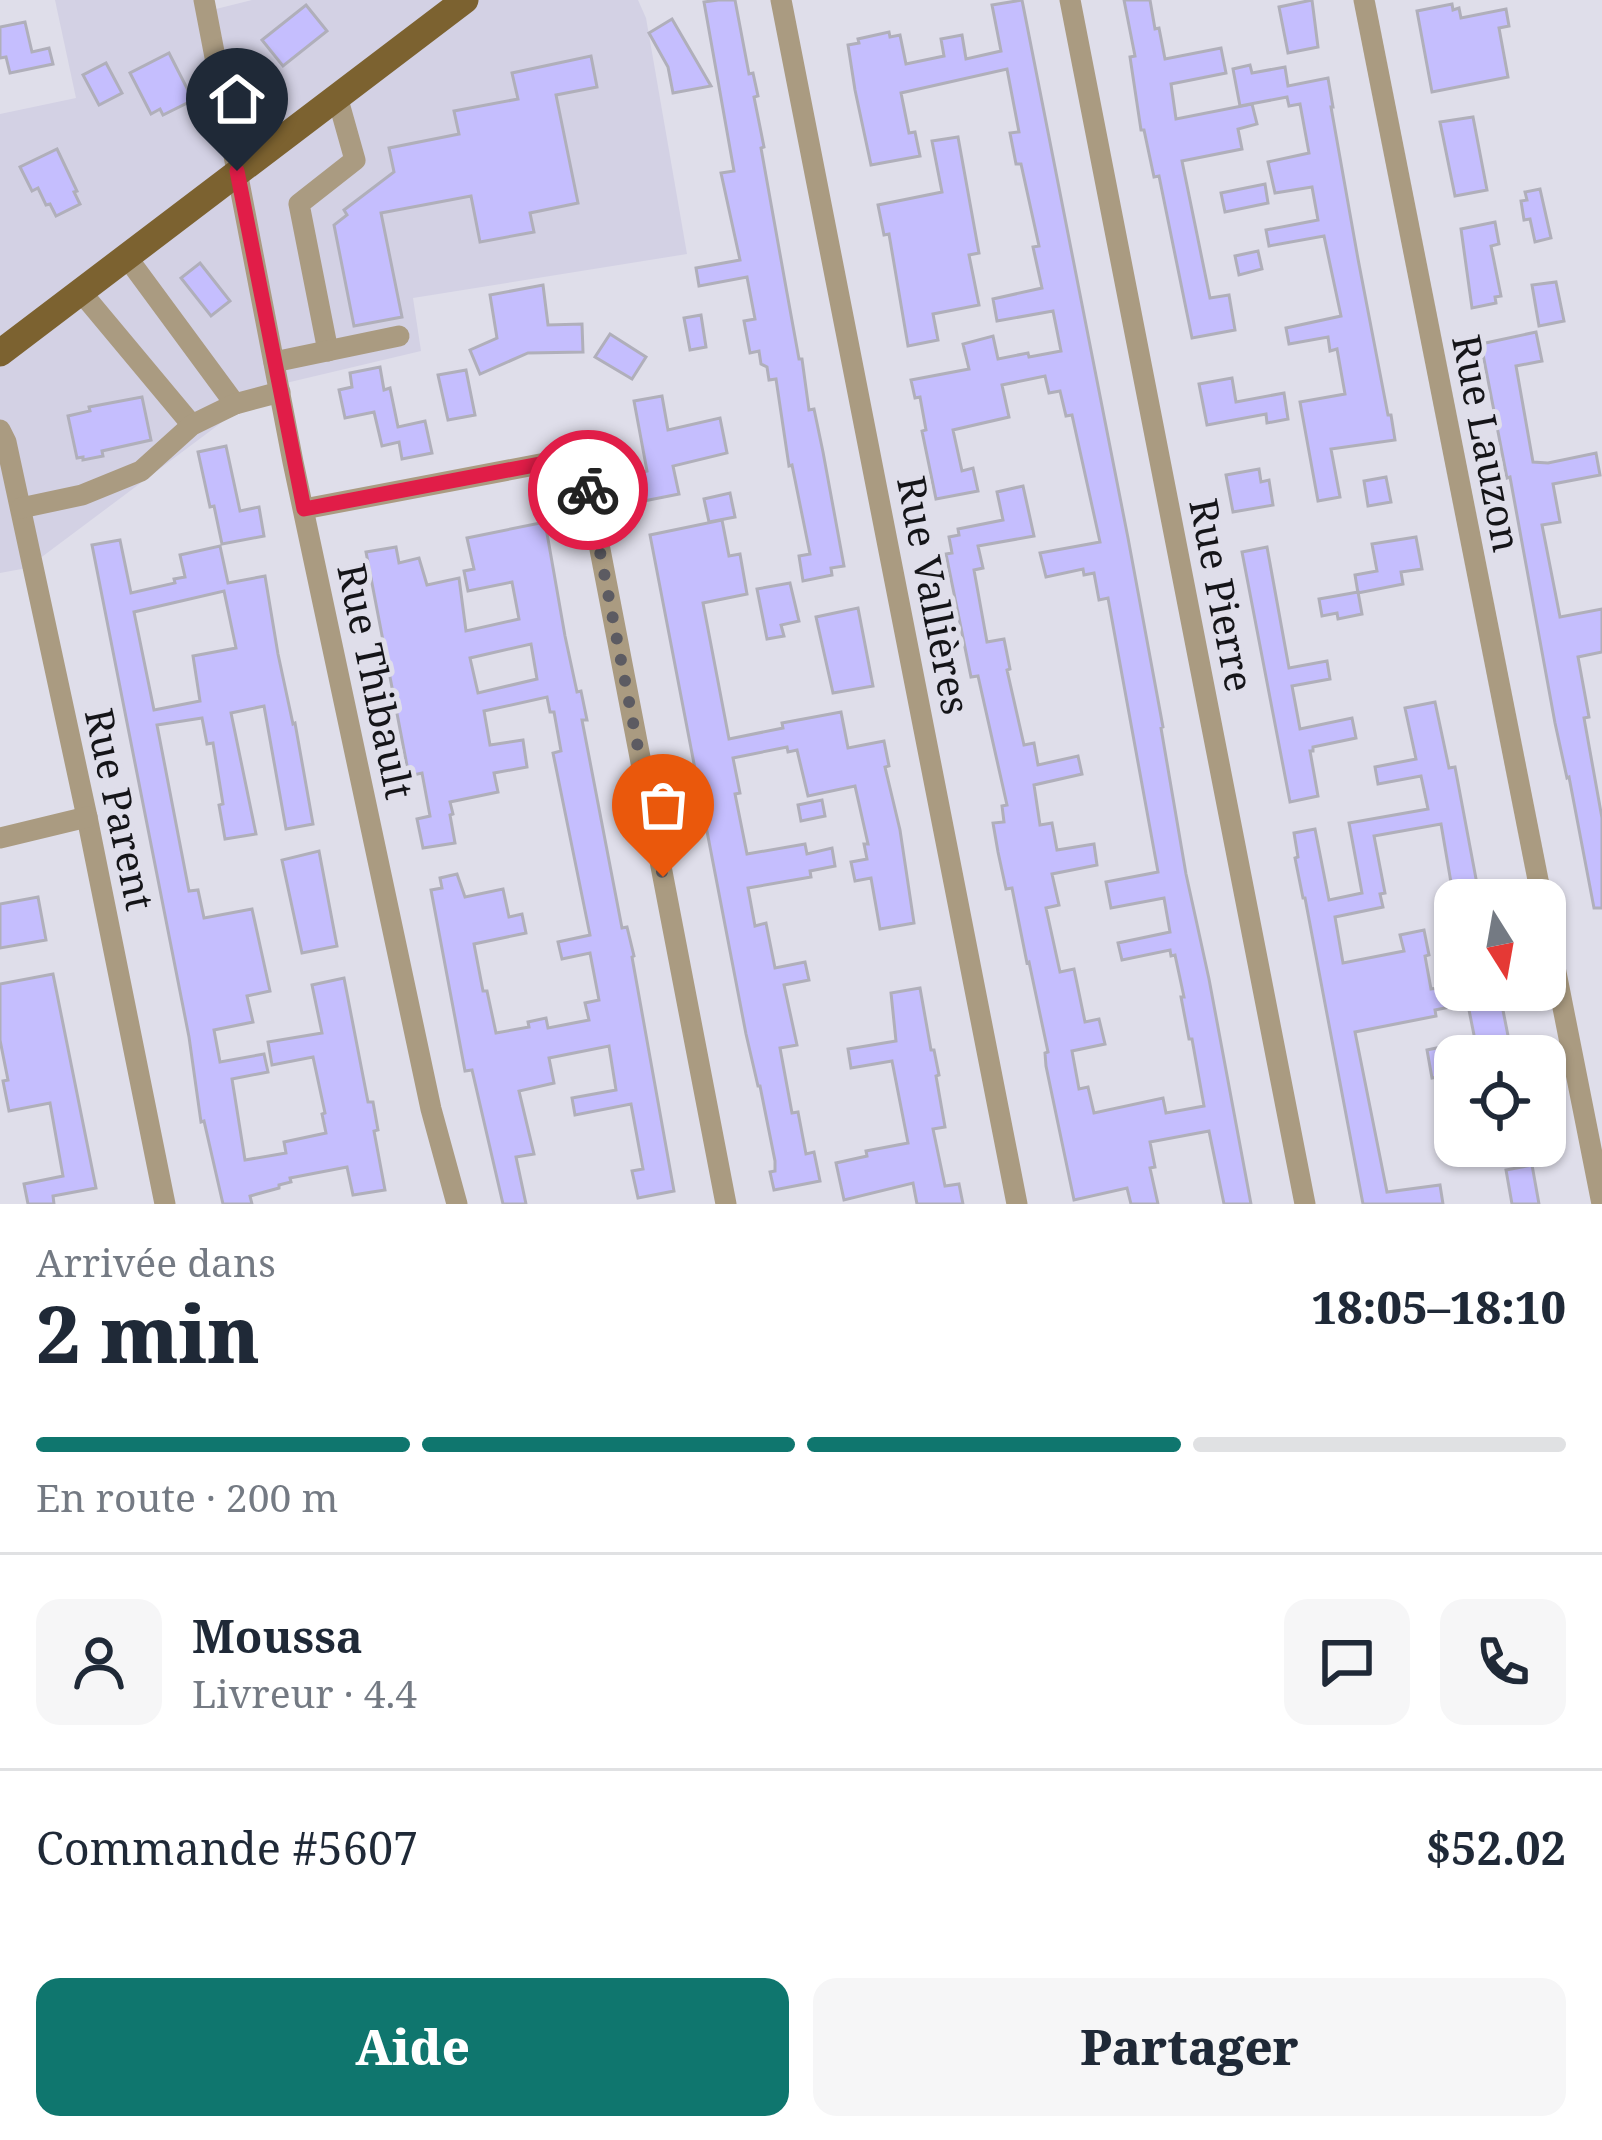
<!DOCTYPE html>
<html lang="fr">
<head>
<meta charset="utf-8">
<style>
	:root { --surface:#fff; --page:#f6f6f7; --text:#1f2937; --muted:#747a83; --line:#e0e1e3; --accent:#0f766e }
	body { margin:0; font-family:"Noto Serif",serif; background:var(--page); color:var(--text); height:100vh; display:flex; flex-direction:column; font-size:45px; white-space:nowrap }
	* { box-sizing:border-box; margin:0 }
	p { font-size:39px; color:var(--muted) }
	.icon { flex:none; width:66px; height:66px; fill:none; stroke:currentColor; stroke-width:2; stroke-linecap:round; stroke-linejoin:round }
	.map { position:relative; height:1204px; overflow:hidden }
	.side { display:flex; flex-direction:column; background:var(--surface); flex:1 }
	.side>* { flex:none }
	.needle { width:78px; rotate:169deg }
	.controls { position:absolute; left:1434px; top:879px; display:grid; gap:24px }
	.controls a { display:grid; place-items:center; width:132px; height:132px; border-radius:24px; background:var(--surface); box-shadow:0 3px 9px #0004; font-size:60px }
	.pin { position:absolute; display:grid; place-items:center; width:102px; height:102px; color:#fff; margin:-123px -51px; border-radius:50% 50% 50% 0; rotate:-45deg; box-shadow:0 0 12px #0007 }
	.pin .icon { rotate:45deg }
	.courier { position:absolute; display:grid; place-items:center; width:120px; height:120px; margin:-60px; border:9px solid #e11d48; border-radius:50%; background:#fff; color:#222; box-shadow:0 3px 15px #0007 }
	.overview em { font-style:normal; font-weight:800 }
	.overview div { display:flex; flex-direction:column-reverse }
	.overview { display:flex; align-items:center; justify-content:space-between; height:204px; padding:0 36px }
	h1 { font-size:78px; font-weight:800; line-height:90px }
	.bar { display:grid; grid-template-columns:repeat(4,1fr); gap:18px 12px; align-content:center; height:144px; padding:0 36px }
	.bar i { height:15px; border-radius:9px; background:var(--line) }
	.bar .current { background:var(--accent) }
	.bar p { grid-column:span 4 }
	.line { display:flex; align-items:center; gap:30px; padding:0 36px; border-top:3px solid var(--line) }
	.line div { flex:1 }
	.round { display:grid; place-items:center; flex:none; width:126px; height:126px; border-radius:24px; background:var(--page) }
	.cta { display:flex; gap:24px; margin-top:auto; padding:24px 36px }
	.cta a { flex:1; height:138px; border-radius:24px; background:var(--accent); color:#fff; font-size:48px; font-weight:800; line-height:138px; text-align:center }
	.cta a+a { background:var(--page); color:var(--text) }
	.map>svg:first-child { display:block }
</style>
</head>
<body>
<div class="map">
<svg width="1602" height="1204" viewBox="0 0 1602 1204">
	<rect width="100%" height="100%" fill="#dfdeea"/>
	<polygon fill="#d3d1e4" points="55,0 201,0 204,12 252,0 638,0 646,18 687,254 413,298 421,351 269,387 27,568 0,573 0,114 76,98"/>
	<g fill="#c5befe" stroke="#b0afba" stroke-width="3" fill-rule="evenodd">
		<polygon points="718,0 735,0 749,74 753,73 758,96 754,97 764,147 761,148 787,293 799,359 802,359 809,410 814,409 823,452 844,566 831,568 832,575 803,581 799,556 810,554 792,465 789,466 776,379 769,380 767,367 761,364 759,351 750,353 744,321 755,319 747,277 699,286 696,268 740,260 721,173 734,171 704,2"/>
		<polygon points="1022,0 1128,538 1163,727 1161,728 1186,874 1209,979 1251,1204 1224,1204 1209,1131 1150,1142 1155,1167 1150,1168 1158,1204 1131,1204 1127,1188 1074,1200 1046,1066 1045,1053 1048,1052 1029,962 1027,963 1012,888 1006,889 998,852 993,823 1004,822 1002,806 1007,805 978,676 971,677 946,554 952,553 949,537 959,535 958,529 1003,520 997,492 1023,486 1034,536 978,546 983,568 974,570 987,642 1004,639 1010,669 1007,670 1024,745 1034,743 1038,765 1078,756 1082,774 1034,785 1040,825 1052,823 1057,850 1094,844 1097,865 1052,874 1059,905 1046,908 1060,972 1074,969 1085,1022 1099,1019 1105,1044 1072,1051 1079,1089 1088,1087 1094,1113 1163,1098 1166,1113 1204,1106 1192,1039 1189,1039 1181,997 1184,997 1175,955 1171,956 1170,950 1122,960 1118,943 1170,932 1164,898 1111,908 1106,882 1158,872 1108,598 1099,600 1094,573 1084,575 1083,569 1046,577 1040,553 1100,542 1072,415 1066,416 1060,391 1049,393 1045,376 1002,385 1009,417 953,430 962,471 973,468 978,491 936,499 922,431 926,430 920,397 915,398 911,380 969,369 963,344 993,336 998,359 1028,353 1029,357 1061,351 1053,311 997,321 993,299 1042,288 1033,247 1039,246 1021,164 1016,164 1010,133 1019,132 1007,69 901,93 909,133 915,132 920,156 871,165 855,90 848,45 859,43 858,39 889,32 890,37 900,35 906,64 944,56 941,39 962,35 966,59 1001,51 992,5"/>
		<polygon points="1124,0 1150,0 1155,29 1159,28 1165,59 1221,48 1226,73 1171,84 1176,119 1252,104 1257,124 1238,129 1242,149 1182,161 1210,298 1229,295 1235,330 1192,338 1159,176 1154,177 1144,130 1141,130 1130,57 1135,56"/>
		<polygon points="1312,0 1318,47 1288,53 1279,7"/>
		<polygon points="1452,4 1453,10 1459,8 1461,18 1506,9 1509,26 1499,28 1508,77 1432,92 1417,11"/>
		<polygon points="306,5 327,31 283,66 262,40"/>
		<polygon points="672,19 711,86 673,93 668,67 649,33"/>
		<polygon points="25,22 32,52 49,48 53,64 10,73 6,57 0,58 0,27"/>
		<polygon points="169,53 193,100 163,115 160,109 151,114 130,73"/>
		<polygon points="591,56 597,87 556,95 578,203 530,213 534,232 480,242 471,196 381,213 402,317 354,326 334,225 347,215 344,210 394,172 389,148 459,134 454,111 518,99 512,73"/>
		<polygon points="106,63 122,93 99,105 83,75"/>
		<polygon points="1250,65 1252,73 1285,67 1288,86 1328,78 1333,107 1331,107 1358,259 1388,415 1391,415 1395,440 1331,449 1340,497 1318,501 1300,402 1345,394 1337,349 1330,351 1328,337 1289,344 1286,328 1341,316 1324,236 1269,246 1266,230 1318,220 1312,187 1275,193 1268,162 1309,153 1300,104 1289,106 1287,97 1240,106 1233,69"/>
		<polygon points="1473,117 1487,190 1455,196 1440,122"/>
		<polygon points="958,137 979,253 969,255 979,305 933,314 938,340 908,346 889,234 884,235 878,205 942,192 932,141"/>
		<polygon points="57,149 77,191 74,192 80,204 56,216 50,204 46,205 38,188 32,191 20,167"/>
		<polygon points="1265,184 1268,203 1225,212 1221,193"/>
		<polygon points="1540,189 1551,238 1535,242 1530,219 1524,220 1521,201 1527,200 1525,192"/>
		<polygon points="1495,222 1499,244 1491,246 1501,296 1495,297 1496,303 1472,308 1461,229"/>
		<polygon points="1258,251 1262,269 1239,275 1235,256"/>
		<polygon points="200,263 230,301 211,316 181,278"/>
		<polygon points="1556,282 1564,321 1539,326 1532,285"/>
		<polygon points="543,285 548,325 582,324 583,352 528,353 480,374 470,350 497,338 490,295"/>
		<polygon points="701,315 706,347 690,350 684,318"/>
		<polygon points="1536,332 1542,361 1516,366 1533,462 1548,463 1596,453 1600,475 1553,484 1560,522 1542,525 1560,617 1602,609 1602,652 1578,657 1589,717 1584,718 1602,818 1602,908 1594,908 1569,777 1567,778 1555,723 1510,477 1507,478 1481,344"/>
		<polygon points="610,334 646,357 632,379 595,357"/>
		<polygon points="380,367 384,390 390,388 398,427 425,421 432,453 402,459 399,442 382,446 374,412 345,418 339,390 352,387 350,373"/>
		<polygon points="466,370 475,415 448,420 438,375"/>
		<polygon points="1232,378 1236,402 1284,393 1288,419 1267,423 1266,414 1207,425 1199,384"/>
		<polygon points="662,396 668,430 720,418 727,453 673,466 679,494 644,501 638,473 647,471 634,401"/>
		<polygon points="142,397 151,440 102,451 103,456 83,460 83,457 77,458 68,416 90,411 89,407"/>
		<polygon points="226,446 240,511 259,507 264,536 222,544 214,506 210,507 198,452"/>
		<polygon points="1259,469 1261,482 1269,480 1273,505 1233,512 1226,475"/>
		<polygon points="1386,477 1391,502 1368,506 1364,481"/>
		<polygon points="730,493 735,517 709,522 704,499"/>
		<polygon points="722,520 729,556 740,554 747,594 703,603 729,739 783,728 782,723 841,712 848,748 884,741 889,766 885,767 900,830 914,923 880,929 871,878 855,881 851,862 867,859 864,844 868,844 855,786 808,796 797,750 788,752 787,747 733,758 740,793 735,794 747,854 805,844 807,854 832,848 835,866 810,871 811,877 748,888 755,926 766,923 775,968 805,962 809,980 784,985 797,1045 780,1048 792,1113 798,1112 806,1154 814,1152 820,1181 774,1190 770,1172 775,1171 775,1161 760,1086 758,1086 746,1034 650,535"/>
		<path d="M545 522 565 636 577 692 581 691 587 720H582L622 928 627 927 634 956 632 957 674 1191 638 1198 632 1171 643 1169 631 1104 575 1115 572 1098 616 1090 609 1046 549 1058 554 1083 519 1091 534 1154 516 1157 526 1204H503L472 1070 465 1071 431 890 442 888 440 878 457 874 465 897 503 889 509 917 522 914 526 933 474 944 483 991H487L496 1033 529 1027 528 1022 546 1018 548 1028 589 1020 585 1003 599 1000 590 953 562 959 558 942 590 935 553 753 561 751 554 712H550L547 697 484 711 490 745 523 740 527 767 494 773 498 792 450 802 453 814 450 815 455 843 423 848 417 819 430 816 422 773 409 776 366 552 396 547 399 563 419 558 427 585 459 578 466 631 519 619 512 582 468 591 464 571 474 569 467 538ZM531 644 537 679 478 693 470 658Z"/>
		<polygon points="1416,537 1422,569 1401,572 1403,584 1358,593 1355,575 1377,571 1372,544"/>
		<path d="M120 540 131 593 175 583 174 579 185 577 180 555 220 546 228 583 265 576 278 654 293 724 295 723 313 824 286 829 264 706 231 713 256 834 225 839 219 805 223 804 213 743 207 744 202 718 157 725 189 891 198 890 204 918 252 909 270 991 247 996 253 1022 214 1030 220 1062 264 1054 268 1072 232 1079 245 1160 286 1153 284 1142 326 1133 322 1114 325 1113 313 1057 272 1065 268 1042 322 1033 312 985 344 978 368 1102H373L378 1130 374 1131 385 1190 353 1195 347 1167 290 1178 291 1182 279 1185V1188L250 1196 252 1204H223L204 1121 201 1122 189 1037 92 545ZM224 591 236 648 193 656 200 701 154 710 134 612Z"/>
		<polygon points="1267,547 1289,668 1327,661 1330,679 1292,686 1300,729 1352,718 1356,738 1313,747 1313,751 1310,751 1318,796 1290,802 1242,552"/>
		<polygon points="790,583 799,621 781,625 784,636 767,639 757,589"/>
		<polygon points="1358,592 1362,614 1338,619 1337,613 1322,616 1319,599"/>
		<polygon points="858,608 873,686 833,693 816,617"/>
		<polygon points="1435,702 1449,768 1455,767 1480,900 1454,900 1441,824 1374,836 1385,893 1380,894 1383,907 1335,917 1343,963 1404,951 1400,935 1424,930 1429,955 1425,956 1431,989 1455,985 1455,1006 1435,1010 1436,1016 1355,1032 1387,1192 1440,1185 1443,1204 1363,1204 1305,898 1303,898 1295,858 1298,857 1294,833 1315,829 1329,900 1362,893 1349,823 1428,809 1421,776 1378,784 1375,767 1416,759 1405,708"/>
		<polygon points="822,800 825,816 801,821 798,805"/>
		<polygon points="319,851 337,946 302,953 282,860"/>
		<polygon points="38,897 46,940 0,948 0,904"/>
		<polygon points="53,974 96,1188 53,1196 54,1204 28,1204 24,1184 63,1176 50,1103 9,1111 3,1081 8,1080 0,1040 0,984"/>
		<polygon points="920,988 931,1050 934,1050 939,1075 936,1076 945,1127 933,1129 945,1186 959,1184 963,1204 917,1204 913,1183 844,1200 836,1163 867,1156 866,1151 908,1143 892,1061 851,1068 848,1049 896,1041 891,993"/>
		<polygon points="1490,990 1499,990 1512,1056 1455,1056 1455,1074 1432,1078 1427,1050 1475,1040 1466,995"/>
		<polygon points="1532,1165 1539,1204 1512,1204 1506,1170"/>
	</g>
	<g fill="none" stroke-linecap="round" stroke-linejoin="round">
		<g stroke="#aa9b81" stroke-width="21">
			<polyline points="204,0 293,462 431,1109 457,1204"/>
			<polyline points="781,0 1017,1204"/>
			<polyline points="1070,0 1305,1204"/>
			<polyline points="1364,0 1542,900"/>
			<polyline points="126,256 235,404"/>
			<polyline points="81,292 192,425"/>
			<polyline points="328,351 299,204 355,160 337,96"/>
			<polyline points="274,362 399,336"/>
			<polyline points="0,430 6,442 87,817 165,1204"/>
			<polyline points="21,508 82,495 141,471 192,425 235,404 280,392"/>
			<polyline points="304,509 582,456 726,1204"/>
			<polyline points="0,838 87,817"/>
			<polyline points="1545,917 1602,1204"/>
		</g>
		<polyline stroke="#7c6230" stroke-width="27" points="0,353 465,0"/>
	</g>
	<g fill="none" stroke-linecap="round" stroke-linejoin="round">
		<polyline stroke="#5c5b62" stroke-width="12" stroke-dasharray="0 21.6" points="588,490 663,877"/>
		<polyline stroke="#e11d48" stroke-width="15" points="237,171 304,509 582,456 588,490"/>
	</g>
	<g text-anchor="middle" dominant-baseline="central" stroke-width="10" stroke-linejoin="round" paint-order="stroke">
		<g font-size="39" fill="#151519" stroke="#dfdeea">
			<text transform="translate(1488 443) rotate(79)">Rue Lauzon</text>
			<text transform="translate(935 595) rotate(79)">Rue Vallières</text>
			<text transform="translate(1223 595) rotate(79)">Rue Pierre</text>
			<text transform="translate(377 681) rotate(78)">Rue Thibault</text>
			<text transform="translate(121 809) rotate(78)">Rue Parent</text>
		</g>
	</g>
</svg>
<div class="controls">
<a><svg class="needle" viewBox="-14 -14 28 28"><path d="M0-13l5 13h-10z" fill="#e53935"/><path d="M0 13l5-13h-10z" fill="#747a83"/></svg></a>
<a><svg class="icon" aria-label="locate" viewBox="0 0 24 24"><circle cx="12" cy="12" r="6"/><path d="M12 2v4M12 18v4M2 12h4M18 12h4"/></svg></a>
</div>
<div class="pin" style="left:663px;top:877px;background:#ea580c"><svg class="icon" aria-label="bag" viewBox="0 0 24 24"><path d="M5 8h14l-1 12H6zM9 8a3 3 0 0 1 6 0"/></svg></div>
<div class="pin" style="left:237px;top:171px;background:#1f2937"><svg class="icon" aria-label="home" viewBox="0 0 24 24"><path d="M3 11l9-7 9 7M6 9v11h12V9"/></svg></div>
<div class="courier" style="left:588px;top:490px"><svg class="icon" aria-label="bike" viewBox="0 0 24 24"><circle cx="6" cy="16" r="4"/><circle cx="18" cy="16" r="4"/><path d="M6 16l4-8h5l3 8M10 8l3 8H6M13 5h3"/></svg></div>
</div>
<section class="side">
<div class="overview"><div><h1>2 min</h1><p>Arrivée dans</p></div><em>18:05–18:10</em></div>
<div class="bar"><i class="current"></i><i class="current"></i><i class="current"></i><i></i><p>En route · 200 m</p></div>
<div class="line" style="height:216px"><a class="round"><svg class="icon" aria-label="person" viewBox="0 0 24 24"><circle cx="12" cy="8" r="4"/><path d="M4 21q1-7 8-7t8 7"/></svg></a><div><b>Moussa</b><p>Livreur · 4.4</p></div><a class="round"><svg class="icon" aria-label="chat" viewBox="0 0 24 24"><path d="M4 5h16v11H9l-5 4z"/></svg></a><a class="round"><svg class="icon" aria-label="phone" viewBox="0 0 24 24"><path d="M5 4h4l2 5-3 2q2 4 5 5l2-3 5 2v4C11 20 4 13 5 4z"/></svg></a></div>
<div class="line" style="height:156px"><div>Commande #5607</div><b>$52.02</b></div>
<div class="cta"><a>Aide</a><a>Partager</a></div>
</section>
</body>
</html>
